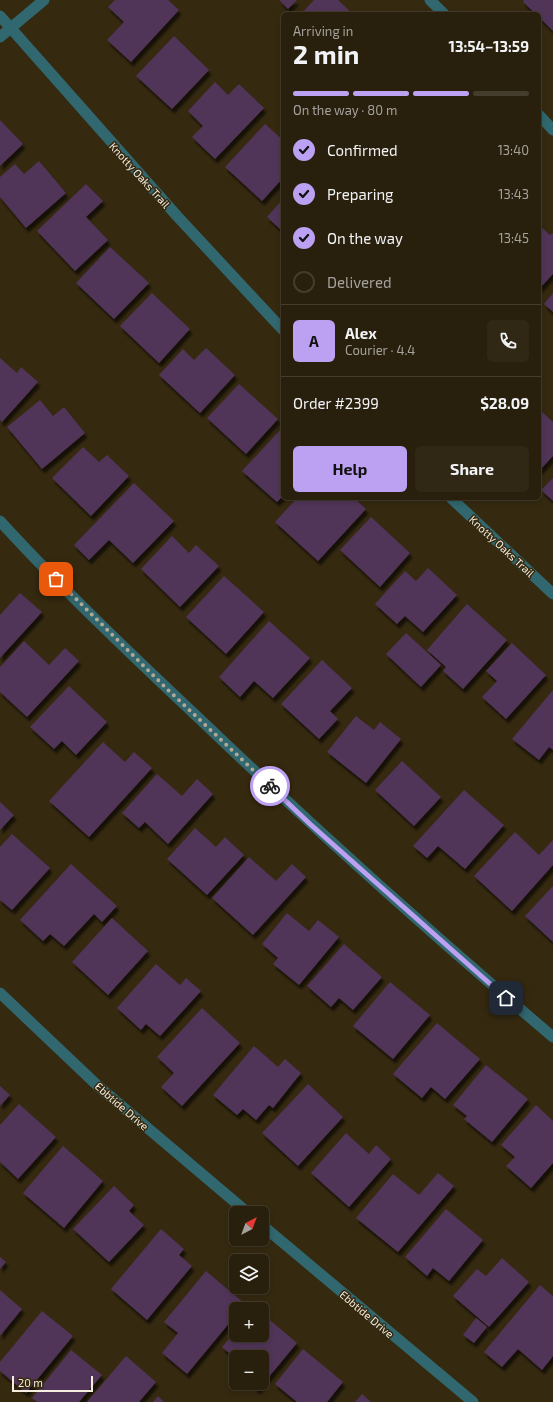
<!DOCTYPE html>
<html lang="en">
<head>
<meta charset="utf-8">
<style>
	:root { --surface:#281f0c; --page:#302715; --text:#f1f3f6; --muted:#a5a29d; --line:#443d2d; --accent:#bca0f2 }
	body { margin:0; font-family:"Exo 2",sans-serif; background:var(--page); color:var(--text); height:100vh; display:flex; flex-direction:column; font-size:15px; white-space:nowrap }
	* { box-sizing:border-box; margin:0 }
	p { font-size:13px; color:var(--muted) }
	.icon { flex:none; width:22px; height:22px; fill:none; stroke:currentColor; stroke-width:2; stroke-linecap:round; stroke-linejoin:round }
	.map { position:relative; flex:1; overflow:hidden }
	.drawer { position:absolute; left:281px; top:12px; width:260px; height:488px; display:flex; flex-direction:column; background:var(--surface); border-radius:6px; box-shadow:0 2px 6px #0003,0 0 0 1px var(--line) }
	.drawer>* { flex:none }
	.needle { width:26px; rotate:41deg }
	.fabs { position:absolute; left:229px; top:1206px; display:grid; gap:8px }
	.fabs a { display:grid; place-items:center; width:40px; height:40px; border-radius:6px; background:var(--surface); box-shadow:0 2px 6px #0003,0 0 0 1px var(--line); font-size:20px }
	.scale { position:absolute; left:12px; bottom:10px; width:81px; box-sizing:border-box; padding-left:4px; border:2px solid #f5edde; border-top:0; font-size:11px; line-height:14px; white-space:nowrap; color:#f5edde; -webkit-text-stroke:3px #352910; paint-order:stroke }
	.pin { position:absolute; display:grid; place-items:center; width:34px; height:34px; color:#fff; margin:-17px; border-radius:8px; box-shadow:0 2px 6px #0006 }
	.courier { position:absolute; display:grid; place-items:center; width:40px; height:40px; margin:-20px; border:3px solid #bca0f2; border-radius:50%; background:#fff; color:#222; box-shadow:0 1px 5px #0007 }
	.summary em { font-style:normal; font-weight:700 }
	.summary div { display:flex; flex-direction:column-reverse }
	.summary { display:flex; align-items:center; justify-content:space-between; height:68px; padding:0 12px }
	h1 { font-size:26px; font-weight:700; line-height:30px }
	.bar { display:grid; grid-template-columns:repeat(4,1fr); gap:6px 4px; align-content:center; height:48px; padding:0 12px }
	.bar i { height:5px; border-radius:3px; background:var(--line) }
	.bar .active { background:var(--accent) }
	.bar p { grid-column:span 4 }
	.line { display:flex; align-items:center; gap:10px; padding:0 12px; border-top:1px solid var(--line) }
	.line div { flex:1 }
	.round { display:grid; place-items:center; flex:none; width:42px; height:42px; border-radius:6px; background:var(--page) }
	ol { padding:0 12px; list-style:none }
	li { display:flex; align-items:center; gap:12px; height:44px }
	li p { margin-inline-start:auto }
	li .icon { padding:4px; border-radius:50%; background:var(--accent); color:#111; stroke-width:4 }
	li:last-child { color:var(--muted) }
	li i { width:22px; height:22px; border:2px solid var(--line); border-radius:50% }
	.cta { display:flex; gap:8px; margin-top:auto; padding:8px 12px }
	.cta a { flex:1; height:46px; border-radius:6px; background:var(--accent); color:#111; font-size:16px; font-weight:700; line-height:46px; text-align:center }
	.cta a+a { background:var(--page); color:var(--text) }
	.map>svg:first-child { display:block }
</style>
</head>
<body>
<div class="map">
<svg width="553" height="1402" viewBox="0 0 553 1402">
	<defs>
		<filter id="shadow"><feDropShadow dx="2.5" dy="4.5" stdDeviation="1" flood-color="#0009"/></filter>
	</defs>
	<rect width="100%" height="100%" fill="#352910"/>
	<g fill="#513459" filter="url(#shadow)">
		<polygon points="115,0 168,0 179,10 131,62 107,40 124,22 108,7"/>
		<polygon points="279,0 297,0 288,9"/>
		<polygon points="314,0 338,0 353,14 301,14"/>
		<polygon points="524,0 553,0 553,31 539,17 539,14 536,14 523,2"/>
		<polygon points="174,36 209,70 172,109 136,76"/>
		<polygon points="215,82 228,95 239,84 264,108 215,159 192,137 203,126 188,111"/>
		<polygon points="0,120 23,144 0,166"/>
		<polygon points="265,124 283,140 283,178 262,201 225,167"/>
		<polygon points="39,161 66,193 26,228 0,197 0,177 15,164 24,174"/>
		<polygon points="86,184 103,201 86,217 108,240 75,271 37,231"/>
		<polygon points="283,199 283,232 267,217"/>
		<polygon points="539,225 550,235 553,233 553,274 539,289"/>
		<polygon points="110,247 149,283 114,319 76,283"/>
		<polygon points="152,293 190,329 159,363 120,326"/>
		<polygon points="553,293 553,312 544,304"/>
		<polygon points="206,348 235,375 200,413 159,375 183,349 194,360"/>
		<polygon points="0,358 17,373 21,367 38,382 2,422 0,420"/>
		<polygon points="239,384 278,419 246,454 207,418"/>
		<polygon points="40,400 53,416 64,407 85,433 42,469 7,427"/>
		<polygon points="539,409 553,422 553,456 539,471"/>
		<polygon points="283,427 283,496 277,502 242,471"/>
		<polygon points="83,447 99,462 107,455 129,476 91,516 52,478"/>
		<polygon points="553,478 553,501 541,490"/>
		<polygon points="134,483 174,521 133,563 109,540 89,560 74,545"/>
		<polygon points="297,498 354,498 366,509 318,561 275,522"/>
		<polygon points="371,517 410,553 380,587 340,550"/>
		<polygon points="172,536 189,553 196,545 219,566 180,607 141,569"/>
		<polygon points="428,568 457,595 423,632 405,616 397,624 375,604 405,571 416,581"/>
		<polygon points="224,576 264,612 226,654 186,617"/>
		<polygon points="20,593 42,612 0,658 0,615"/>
		<polygon points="467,604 507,640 463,689 443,671 446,667 427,650"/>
		<polygon points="269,621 310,658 273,698 254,681 240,697 219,677"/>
		<polygon points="406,633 441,665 421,687 386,654"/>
		<polygon points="24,641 49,665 65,648 79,661 27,717 0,692 0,667"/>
		<polygon points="512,643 546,675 506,719 482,697 497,681 486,671"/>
		<polygon points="322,660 352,688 330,711 338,719 319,739 281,704"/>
		<polygon points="69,686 107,722 76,755 62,741 54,749 30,727"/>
		<polygon points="553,690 553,750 549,747 539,760 512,739"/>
		<polygon points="356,716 374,730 380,722 401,739 366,783 327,752"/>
		<polygon points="103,742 125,762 134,752 152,768 89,837 49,801"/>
		<polygon points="402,761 441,797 414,826 375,790"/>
		<polygon points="157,774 182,796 197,779 213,794 168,844 145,822 139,828 122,813"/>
		<polygon points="464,790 504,825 465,869 438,846 427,858 413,846"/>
		<polygon points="0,802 14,815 0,830"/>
		<polygon points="195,828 216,847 225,837 244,855 207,895 167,859"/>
		<polygon points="515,832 539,855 553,840 553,865 512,911 474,876"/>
		<polygon points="12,834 50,868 12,910 0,900 0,847"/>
		<polygon points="249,857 276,881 292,864 306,877 253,935 212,898"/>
		<polygon points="71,864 117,906 102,922 94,914 64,946 50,934 43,941 20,920"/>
		<polygon points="553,886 553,942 525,916"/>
		<polygon points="287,913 309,931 318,920 339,937 299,985 273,964 278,958 262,944"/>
		<polygon points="112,918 148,951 108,995 72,962"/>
		<polygon points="344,944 382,977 353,1010 339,998 331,1007 307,986"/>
		<polygon points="156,964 180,985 186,978 201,991 160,1036 146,1024 141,1030 117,1008"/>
		<polygon points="390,982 430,1015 393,1059 353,1026"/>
		<polygon points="202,1008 240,1043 182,1106 161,1087 174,1073 157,1057"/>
		<polygon points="437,1023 480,1059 445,1099 431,1087 422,1098 393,1074"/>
		<polygon points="254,1046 278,1067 285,1059 301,1073 273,1108 269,1105 256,1120 243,1109 237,1115 213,1095"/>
		<polygon points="486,1065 528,1099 492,1142 464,1119 467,1116 453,1105"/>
		<polygon points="308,1084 343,1117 298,1166 262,1133"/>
		<polygon points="0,1086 10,1095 0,1106"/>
		<polygon points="19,1104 56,1137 18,1179 0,1162 0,1125"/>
		<polygon points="536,1105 553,1121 553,1163 531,1188 506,1166 515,1157 501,1145"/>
		<polygon points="346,1133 369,1154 376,1145 391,1159 349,1207 311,1173"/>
		<polygon points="63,1146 103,1181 64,1228 23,1193"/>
		<polygon points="438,1173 454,1186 398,1252 356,1218 393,1174 419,1195"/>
		<polygon points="114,1186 134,1205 129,1211 144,1225 109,1262 73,1229"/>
		<polygon points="446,1209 483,1240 449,1281 433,1268 427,1276 405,1257"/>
		<polygon points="161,1229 184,1249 179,1255 192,1266 147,1320 111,1289"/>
		<polygon points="0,1257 6,1262 0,1269"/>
		<polygon points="502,1258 529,1282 489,1327 453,1296 477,1269 486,1276"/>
		<polygon points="206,1271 245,1304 241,1309 236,1309 236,1315 187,1374 162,1353 178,1333 164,1322"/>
		<polygon points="540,1285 553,1296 553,1356 542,1370 518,1349 502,1367 484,1352"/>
		<polygon points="0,1290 22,1309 0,1336"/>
		<polygon points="42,1311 73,1336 26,1393 0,1371 0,1362"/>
		<polygon points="265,1316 297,1343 258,1390 250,1383 262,1383 262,1357 236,1357 236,1359 222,1347 236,1331 236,1335 262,1335 262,1320"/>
		<polygon points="476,1318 487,1327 474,1343 463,1335"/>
		<polygon points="303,1349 343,1382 327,1402 297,1402 275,1384"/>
		<polygon points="71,1350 102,1375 79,1402 37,1402 32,1398"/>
		<polygon points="126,1356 156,1382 139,1402 87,1402"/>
		<polygon points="236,1359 236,1372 230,1367"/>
		<polygon points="362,1394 371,1402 355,1402"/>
		<polygon points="158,1396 164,1402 153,1402"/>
	</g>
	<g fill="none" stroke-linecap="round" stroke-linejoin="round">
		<g stroke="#31676f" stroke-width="11">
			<polyline points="430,0 444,14"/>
			<polyline points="0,16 177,216 283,330"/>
			<polyline points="0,37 44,0"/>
			<polyline points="539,115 553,130"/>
			<polyline points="451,498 553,594"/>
			<path d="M0 521C65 592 135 658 205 724 318 832 434 936 553 1037"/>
			<polyline points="0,993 98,1086 248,1213"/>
			<polyline points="262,1225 473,1402"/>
		</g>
	</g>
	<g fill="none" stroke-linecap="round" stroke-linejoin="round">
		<polyline stroke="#b2a896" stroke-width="4" stroke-dasharray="0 7.2" points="56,579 166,688 270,786"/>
		<polyline stroke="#bca0f2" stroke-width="5" points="270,786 310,824 506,998"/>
	</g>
	<g text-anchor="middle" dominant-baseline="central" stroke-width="3" stroke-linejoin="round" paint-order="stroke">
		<g font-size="11" fill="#f5edde" stroke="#352910">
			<text transform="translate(140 175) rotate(48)">Knotty Oaks Trail</text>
			<text transform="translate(502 546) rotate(43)">Knotty Oaks Trail</text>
			<text transform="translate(122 1106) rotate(41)">Ebbtide Drive</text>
			<text transform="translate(367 1314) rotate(40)">Ebbtide Drive</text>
		</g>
	</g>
</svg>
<div class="fabs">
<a><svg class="needle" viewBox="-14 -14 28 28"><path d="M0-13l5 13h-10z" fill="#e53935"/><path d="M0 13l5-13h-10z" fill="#a5a29d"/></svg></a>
<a><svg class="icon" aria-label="layers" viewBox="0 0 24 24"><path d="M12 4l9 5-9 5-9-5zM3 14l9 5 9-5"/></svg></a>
<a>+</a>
<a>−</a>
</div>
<div class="scale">20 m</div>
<div class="pin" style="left:56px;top:579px;background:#ea580c"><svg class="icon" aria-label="bag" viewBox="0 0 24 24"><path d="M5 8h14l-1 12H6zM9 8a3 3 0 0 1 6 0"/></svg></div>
<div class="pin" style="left:506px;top:998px;background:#1f2937"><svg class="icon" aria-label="home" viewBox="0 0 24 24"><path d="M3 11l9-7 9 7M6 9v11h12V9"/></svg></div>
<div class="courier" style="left:270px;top:786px"><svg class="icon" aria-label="bike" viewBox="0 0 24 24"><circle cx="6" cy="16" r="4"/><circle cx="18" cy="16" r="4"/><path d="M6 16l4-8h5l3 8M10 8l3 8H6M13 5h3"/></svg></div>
<section class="drawer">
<div class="summary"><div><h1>2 min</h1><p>Arriving in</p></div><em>13:54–13:59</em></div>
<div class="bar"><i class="active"></i><i class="active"></i><i class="active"></i><i></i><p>On the way · 80 m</p></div>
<ol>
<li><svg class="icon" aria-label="check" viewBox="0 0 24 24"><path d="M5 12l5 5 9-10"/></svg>Confirmed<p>13:40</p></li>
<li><svg class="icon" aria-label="check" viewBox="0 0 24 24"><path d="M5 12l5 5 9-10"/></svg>Preparing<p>13:43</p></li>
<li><svg class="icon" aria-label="check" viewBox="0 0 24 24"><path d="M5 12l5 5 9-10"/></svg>On the way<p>13:45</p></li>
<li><i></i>Delivered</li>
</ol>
<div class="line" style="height:72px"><b class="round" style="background:var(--accent);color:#111">A</b><div><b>Alex</b><p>Courier · 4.4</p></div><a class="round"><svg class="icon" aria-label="phone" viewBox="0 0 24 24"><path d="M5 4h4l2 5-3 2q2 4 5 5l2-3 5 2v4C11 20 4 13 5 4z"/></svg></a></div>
<div class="line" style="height:52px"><div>Order #2399</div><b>$28.09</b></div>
<div class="cta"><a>Help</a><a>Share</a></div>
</section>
</div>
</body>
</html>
